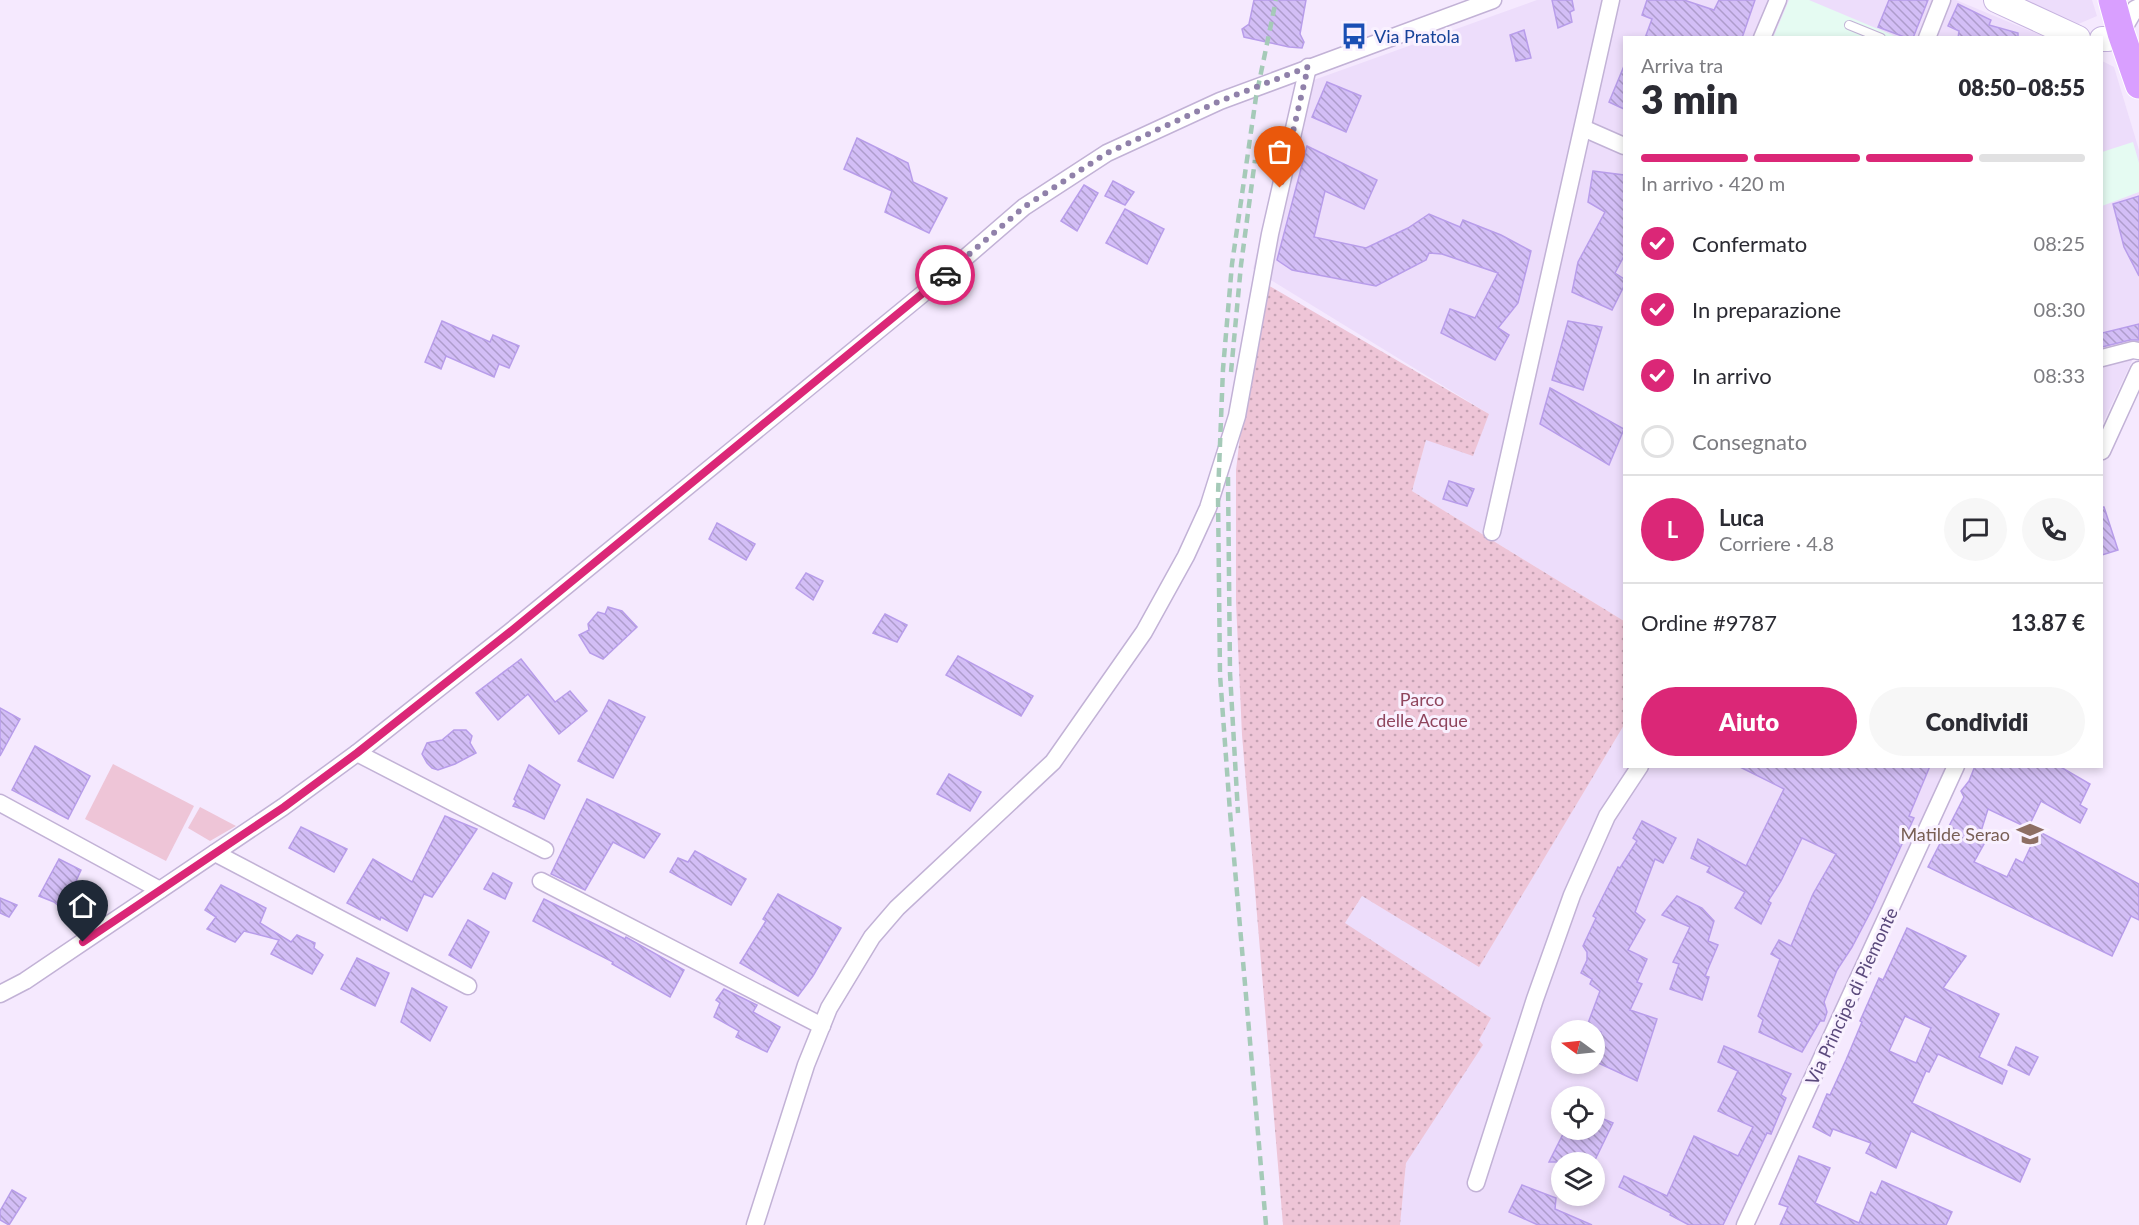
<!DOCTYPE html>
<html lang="it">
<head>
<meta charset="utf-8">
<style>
	:root { --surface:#fff; --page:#f7f7f7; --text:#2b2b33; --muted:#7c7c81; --line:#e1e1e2; --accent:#db2777 }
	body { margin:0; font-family:Lato,sans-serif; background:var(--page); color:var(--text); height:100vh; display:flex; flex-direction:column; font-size:22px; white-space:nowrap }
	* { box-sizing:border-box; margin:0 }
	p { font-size:20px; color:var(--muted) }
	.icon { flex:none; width:33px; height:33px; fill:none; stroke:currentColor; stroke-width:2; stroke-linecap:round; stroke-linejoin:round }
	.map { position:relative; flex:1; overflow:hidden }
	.details { position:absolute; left:1623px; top:36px; width:480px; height:732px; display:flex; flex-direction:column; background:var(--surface); border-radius:0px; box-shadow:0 3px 9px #0003 }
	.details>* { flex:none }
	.needle { width:39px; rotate:285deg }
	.controls { position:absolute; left:1551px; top:1020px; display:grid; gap:12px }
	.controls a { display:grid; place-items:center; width:54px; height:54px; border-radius:50%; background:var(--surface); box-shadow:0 3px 9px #0003; font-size:30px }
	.pin { position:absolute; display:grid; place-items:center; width:51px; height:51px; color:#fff; margin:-62px -26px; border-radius:50% 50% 50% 0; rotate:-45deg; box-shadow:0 0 6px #0007 }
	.pin .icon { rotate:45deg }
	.courier { position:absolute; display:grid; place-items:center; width:60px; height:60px; margin:-30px; border:4px solid #db2777; border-radius:50%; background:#fff; color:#222; box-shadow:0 2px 8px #0007 }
	.headline em { font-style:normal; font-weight:800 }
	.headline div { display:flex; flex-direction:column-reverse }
	.headline { display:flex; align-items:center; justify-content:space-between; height:102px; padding:0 18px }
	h1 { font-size:39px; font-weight:800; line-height:45px }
	.bar { display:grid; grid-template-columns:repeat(4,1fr); gap:9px 6px; align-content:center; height:72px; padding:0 18px }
	.bar i { height:8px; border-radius:4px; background:var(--line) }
	.bar .selected { background:var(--accent) }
	.bar p { grid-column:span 4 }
	.line { display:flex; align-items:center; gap:15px; padding:0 18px; border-top:2px solid var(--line) }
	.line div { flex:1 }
	.round { display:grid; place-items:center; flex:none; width:63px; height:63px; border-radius:32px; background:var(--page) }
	ol { padding:0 18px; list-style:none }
	li { display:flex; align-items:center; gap:18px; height:66px }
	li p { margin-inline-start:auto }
	li .icon { padding:6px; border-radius:50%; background:var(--accent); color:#fff; stroke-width:4 }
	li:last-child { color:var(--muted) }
	li i { width:33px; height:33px; border:3px solid var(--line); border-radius:50% }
	.button { display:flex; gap:12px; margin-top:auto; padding:12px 18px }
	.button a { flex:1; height:69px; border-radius:36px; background:var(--accent); color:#fff; font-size:24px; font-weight:800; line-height:69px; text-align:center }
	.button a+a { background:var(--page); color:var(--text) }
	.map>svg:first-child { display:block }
</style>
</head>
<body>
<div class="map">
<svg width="2139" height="1225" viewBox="0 0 2139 1225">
	<defs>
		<pattern id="park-dots" width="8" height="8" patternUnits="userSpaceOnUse" patternTransform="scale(1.5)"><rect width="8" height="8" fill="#eec5d7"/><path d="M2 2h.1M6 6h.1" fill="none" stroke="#c4a2b3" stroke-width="1.8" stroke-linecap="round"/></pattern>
		<pattern id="building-back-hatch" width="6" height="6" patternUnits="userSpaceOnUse" patternTransform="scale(1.5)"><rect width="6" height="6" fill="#d3bef6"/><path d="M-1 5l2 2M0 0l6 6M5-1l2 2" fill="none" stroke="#ae9ccc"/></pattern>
	</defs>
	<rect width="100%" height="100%" fill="#f5e9fe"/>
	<g fill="#edddfb" fill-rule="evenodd">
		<polygon points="1537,0 1956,0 2045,37 1624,38 1624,621 1412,491 1426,440 1489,414 1253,269 1297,86"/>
		<polygon points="2022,0 2092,0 2097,16 2076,25"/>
		<polygon points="2102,61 2114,67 2139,150 2139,346 2102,425"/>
		<path d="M1624 725V766L1946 767 1736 1225H1400L1406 1163 1345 923 1362 896 1479 966ZM1562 1030H1594V1064H1562ZM1562 1096H1594V1130H1562ZM1562 1162H1594V1196H1562Z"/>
	</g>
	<g fill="#e5fbf2">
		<polygon points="1789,0 1809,0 1897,37 1773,38"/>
		<polygon points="2133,142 2139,163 2139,192 2102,206 2102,152"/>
	</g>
	<polygon fill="url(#park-dots)" points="1266,284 1489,414 1473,456 1426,440 1412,491 1624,621 1624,725 1479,967 1362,896 1345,923 1491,1018 1479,1040 1483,1045 1406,1163 1400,1225 1283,1225 1242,735 1236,602 1236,470 1243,411"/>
	<g fill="#eec5d7">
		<polygon points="113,764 194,806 166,861 85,819"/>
		<polygon points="200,807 236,826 210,841 188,828"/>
	</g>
	<g fill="url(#building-back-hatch)" stroke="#b89dea" stroke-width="1.5" fill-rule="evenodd">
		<polygon points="1254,0 1306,0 1300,34 1304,42 1302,48 1289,47 1244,37 1242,29 1249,24"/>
		<polygon points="1552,0 1572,0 1574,10 1570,12 1572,22 1558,28"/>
		<polygon points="1647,0 1684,0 1714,10 1719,0 1755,0 1742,38 1645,38 1652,19 1642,15"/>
		<polygon points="1889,0 1928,0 1913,38 1907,38 1878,27"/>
		<polygon points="1958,4 1991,20 1989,25 2018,33 2018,38 1958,38 1959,31 1948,26"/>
		<polygon points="1524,30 1531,58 1516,61 1510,35"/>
		<polygon points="1624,66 1624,109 1609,102"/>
		<polygon points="1327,82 1361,96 1346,132 1312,117"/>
		<polygon points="857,138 908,163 913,182 947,198 929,233 885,212 892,191 844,169"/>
		<polygon points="1307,146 1377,180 1364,209 1325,191 1314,237 1366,248 1408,228 1429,214 1460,227 1463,220 1501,235 1531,251 1518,303 1498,328 1509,335 1495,360 1441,333 1450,309 1475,318 1498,273 1442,254 1429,253 1426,260 1376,286 1292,270 1277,260"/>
		<polygon points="1593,171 1624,175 1624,256 1615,273 1624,279 1624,286 1612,310 1572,292 1578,262 1605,212 1588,202"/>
		<polygon points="1113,181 1134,192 1125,205 1105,196"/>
		<polygon points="1084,185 1098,193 1077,231 1061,221"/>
		<polygon points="2139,196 2139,276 2124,247 2113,204"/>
		<polygon points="1125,209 1164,229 1147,264 1106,243"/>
		<polygon points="442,321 490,342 493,335 519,346 509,368 499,364 494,377 446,356 441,369 425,362"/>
		<polygon points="1568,321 1602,327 1583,390 1552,380"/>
		<polygon points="2139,324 2139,340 2130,340 2102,347 2102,333"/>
		<polygon points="1550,388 1624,429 1609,465 1540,424"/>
		<polygon points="1449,481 1474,489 1467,506 1443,499"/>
		<polygon points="2102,507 2104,507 2118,550 2102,555"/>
		<polygon points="717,523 755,544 746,560 709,539"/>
		<polygon points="806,573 823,581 813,600 796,588"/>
		<polygon points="608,607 622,611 637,627 603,659 590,653 579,635 589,630 588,624 598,612 605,614"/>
		<polygon points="885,614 907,625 897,642 873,633"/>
		<polygon points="958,656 1033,696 1021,716 946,675"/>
		<polygon points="521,659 555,702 570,691 587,711 559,734 528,694 498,720 476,693"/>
		<polygon points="609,700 645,717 613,778 578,761"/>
		<polygon points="0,708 20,719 0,756"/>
		<polygon points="454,730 466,730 472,736 470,743 476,753 455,764 438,770 432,768 427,763 422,754 427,743 442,740"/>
		<polygon points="35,746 90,776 68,819 12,790"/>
		<polygon points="529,765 560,785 544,819 525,810 513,806 516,801 514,799"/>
		<polygon points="1738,766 1930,766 1909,816 1914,818 1872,909 1852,947 1837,970 1824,1002 1827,1012 1824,1021 1820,1021 1802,1052 1759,1032 1763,1020 1758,1016 1780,959 1771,954 1779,940 1791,946 1813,894 1836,854 1802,838 1781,881 1768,901 1771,903 1761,924 1735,908 1745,892 1707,872 1710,867 1691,858 1698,839 1746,866 1784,789"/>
		<polygon points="1975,766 2059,766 2090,784 2080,805 2087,809 2080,823 2041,801 2028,828 1988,809 1978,841 1984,844 1974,862 2007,877 2016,859 2023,863 2038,831 2139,884 2139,920 2131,916 2112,956 1928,867 1964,797 1961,791 1969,781"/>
		<polygon points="949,774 981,792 970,811 937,794"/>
		<polygon points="587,799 660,834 644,858 613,842 585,890 551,874"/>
		<polygon points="445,816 477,829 432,897 424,894 407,931 381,917 380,920 347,903 373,859 412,882"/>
		<polygon points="1642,821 1676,838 1663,863 1655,859 1635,912 1645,920 1628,950 1647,959 1637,982 1642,984 1630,1010 1657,1019 1637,1081 1594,1061 1594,1045 1601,1032 1587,1026 1600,991 1590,984 1592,979 1581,973 1587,960 1587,952 1583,946 1596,918 1593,916 1618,867 1620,868 1637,841 1633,838"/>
		<polygon points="301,827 347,849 334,872 289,848"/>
		<polygon points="695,851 746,879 731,905 670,872 678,858 688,862"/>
		<polygon points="59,859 81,870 71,892 68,905 61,908 54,902 39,896"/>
		<polygon points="493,873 512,883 505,899 484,889"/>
		<polygon points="221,885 266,908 260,923 291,942 297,935 315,943 314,948 323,955 312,974 271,954 279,940 244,931 235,942 207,929 216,917 205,910"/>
		<polygon points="778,894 841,928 813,976 798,996 740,963 766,921 763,919"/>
		<polygon points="1677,896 1702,908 1714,921 1708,941 1718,945 1705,976 1709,977 1702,1000 1670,989 1679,964 1673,962 1690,927 1662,915"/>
		<polygon points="0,898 17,905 9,917 0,913"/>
		<polygon points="544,899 625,939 626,937 684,970 670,997 612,964 613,962 533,921"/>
		<polygon points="468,920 489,932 471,968 449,955"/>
		<path d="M1907 928 1966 956 1943 988 1999 1014 1979 1057 2007 1071 2002 1084 1938 1054 1929 1072 1926 1071 1912 1103 2030 1159 2020 1182 1911 1131 1896 1168 1866 1153 1871 1143 1833 1129 1830 1136 1813 1127 1827 1094 1830 1095 1846 1060 1862 1022 1860 1021 1879 978 1883 980ZM1905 1016 1931 1028 1916 1063 1889 1051Z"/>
		<polygon points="357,958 389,973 375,1006 341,989"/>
		<polygon points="412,988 447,1007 430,1041 401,1022"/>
		<polygon points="724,989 757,1005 753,1012 780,1027 767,1052 736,1037 739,1031 714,1017 720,1003 716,1000"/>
		<polygon points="1724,1046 1791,1074 1781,1095 1786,1098 1771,1134 1767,1133 1723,1225 1689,1225 1670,1215 1671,1213 1619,1187 1624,1176 1667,1196 1694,1136 1738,1156 1753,1127 1718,1111 1738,1071 1718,1062"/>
		<polygon points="2016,1047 2038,1057 2029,1075 2008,1065"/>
		<polygon points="1594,1115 1613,1123 1594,1162 1549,1162 1565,1130 1594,1130"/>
		<polygon points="1799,1156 1830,1168 1815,1203 1859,1223 1871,1192 1876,1195 1882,1181 1952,1212 1946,1225 1780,1225 1788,1207 1779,1204"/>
		<polygon points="1522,1185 1556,1198 1555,1209 1592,1225 1538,1225 1509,1212"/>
		<polygon points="12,1190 26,1198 9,1225 0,1220 0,1211"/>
	</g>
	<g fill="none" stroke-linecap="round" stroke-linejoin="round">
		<g stroke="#c2b2d6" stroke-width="10">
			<polyline id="lane" points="1849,25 1881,38"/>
		</g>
		<g stroke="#c2b2d6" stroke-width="19">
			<g id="street">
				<polyline points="2121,33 2135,9 2139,7"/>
				<polyline points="1762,38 1778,0"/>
				<polyline points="1927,38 1942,0"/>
				<polyline points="1583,128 1624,146"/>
				<polyline points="2102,358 2133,350 2139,351"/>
				<polyline points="2102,451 2139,370"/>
				<polyline points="1492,532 1611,0"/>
				<polyline points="357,753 545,850"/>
				<polyline points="0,803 160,890"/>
				<polyline points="215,853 468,986"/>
				<polyline points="541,881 822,1026"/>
				<polyline points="0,994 25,981 283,807 357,753 510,632 936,283 1024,207 1107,153 1220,101 1493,0"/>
				<polyline points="1476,1183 1535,999 1572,895 1607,816 1640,766"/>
				<polyline points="755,1225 806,1065 829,1008 872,937 897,908 1053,762 1144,632 1186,556 1208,508 1237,416 1270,234 1308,67"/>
				<polyline points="1745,1225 1956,766"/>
			</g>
		</g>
		<g stroke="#c6b3df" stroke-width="26">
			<g id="secondary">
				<polyline points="1996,0 2078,38"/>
				<polyline points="2102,39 2108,39 2121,33"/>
			</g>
		</g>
		<g stroke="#fff" stroke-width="29">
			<polyline id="primary" points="2112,0 2121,33 2139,85"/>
		</g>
		<use href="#lane" stroke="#fff" stroke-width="8"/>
		<use href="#street" stroke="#fff" stroke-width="16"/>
		<use href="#secondary" stroke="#fff" stroke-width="24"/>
		<use href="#primary" stroke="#d99fff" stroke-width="27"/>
		<g stroke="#a5cab8" stroke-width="4.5" stroke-dasharray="9 6" stroke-linecap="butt">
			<polyline points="1231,372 1241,265 1255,160"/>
			<polyline points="1228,477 1230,673 1238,813"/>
			<polyline points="1266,1225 1230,812 1220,675 1218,495 1223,369 1232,264 1256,97 1276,0"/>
		</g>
	</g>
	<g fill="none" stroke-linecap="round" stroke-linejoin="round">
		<polyline stroke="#9081aa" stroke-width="6" stroke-dasharray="0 10.8" points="945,275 1024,207 1107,153 1220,101 1308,67 1280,188"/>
		<polyline stroke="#db2777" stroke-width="8" points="83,942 284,807 357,753 510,632 945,275"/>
	</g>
	<defs>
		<g id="bus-bare" transform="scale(2.07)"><path d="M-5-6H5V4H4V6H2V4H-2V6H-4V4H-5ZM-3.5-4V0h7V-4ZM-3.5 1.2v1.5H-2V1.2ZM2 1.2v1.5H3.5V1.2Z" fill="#1a4fb4" stroke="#f9f1ff" stroke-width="2.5" paint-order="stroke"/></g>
		<g id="school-bare" transform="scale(2.07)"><path d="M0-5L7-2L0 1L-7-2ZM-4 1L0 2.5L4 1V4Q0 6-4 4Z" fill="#8d6e63" stroke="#f9f1ff" stroke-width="2.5" paint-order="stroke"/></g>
	</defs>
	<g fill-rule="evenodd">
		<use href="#bus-bare" x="1354" y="36"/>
		<use href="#school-bare" x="2030" y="834"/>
	</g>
	<g text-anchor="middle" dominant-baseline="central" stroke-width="6" stroke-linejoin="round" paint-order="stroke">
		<g font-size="18" fill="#164399" stroke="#f9f1ff" text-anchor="start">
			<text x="1374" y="36">Via Pratola</text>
		</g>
		<g font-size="18" fill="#8f455d" stroke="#f9f1ff">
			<text x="1422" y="699">Parco<tspan x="1422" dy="21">delle Acque</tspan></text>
		</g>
		<g font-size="18" fill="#785e54" stroke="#f9f1ff" text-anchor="end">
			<text x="2010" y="834">Matilde Serao</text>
		</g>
		<g font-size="18" fill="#5a497c" stroke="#f9f1ff">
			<text transform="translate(1851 996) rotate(-65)">Via Principe di Piemonte</text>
		</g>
	</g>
</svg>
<div class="controls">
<a><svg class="needle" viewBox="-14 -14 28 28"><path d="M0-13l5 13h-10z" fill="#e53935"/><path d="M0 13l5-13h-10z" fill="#7c7c81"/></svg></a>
<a><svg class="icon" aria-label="locate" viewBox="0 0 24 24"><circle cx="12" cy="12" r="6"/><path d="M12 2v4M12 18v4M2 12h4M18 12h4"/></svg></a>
<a><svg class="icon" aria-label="layers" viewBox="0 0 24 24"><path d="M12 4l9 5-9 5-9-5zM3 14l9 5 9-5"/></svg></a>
</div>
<div class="pin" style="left:1280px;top:188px;background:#ea580c"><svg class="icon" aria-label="bag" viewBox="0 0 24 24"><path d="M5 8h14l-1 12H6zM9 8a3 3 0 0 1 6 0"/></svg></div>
<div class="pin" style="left:83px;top:942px;background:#1f2937"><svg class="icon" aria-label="home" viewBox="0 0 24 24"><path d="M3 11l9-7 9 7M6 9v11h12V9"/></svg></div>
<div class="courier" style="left:945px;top:275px"><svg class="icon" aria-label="car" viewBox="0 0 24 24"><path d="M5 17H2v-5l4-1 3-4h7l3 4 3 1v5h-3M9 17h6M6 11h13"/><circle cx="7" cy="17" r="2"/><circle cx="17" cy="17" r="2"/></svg></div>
<section class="details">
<div class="headline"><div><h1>3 min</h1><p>Arriva tra</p></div><em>08:50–08:55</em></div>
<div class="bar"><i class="selected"></i><i class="selected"></i><i class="selected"></i><i></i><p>In arrivo · 420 m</p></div>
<ol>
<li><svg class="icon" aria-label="check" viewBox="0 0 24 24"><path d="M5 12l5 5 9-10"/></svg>Confermato<p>08:25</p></li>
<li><svg class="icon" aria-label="check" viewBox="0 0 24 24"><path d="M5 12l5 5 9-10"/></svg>In preparazione<p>08:30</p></li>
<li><svg class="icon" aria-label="check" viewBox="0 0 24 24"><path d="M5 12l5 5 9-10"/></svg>In arrivo<p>08:33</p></li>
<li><i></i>Consegnato</li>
</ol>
<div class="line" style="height:108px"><b class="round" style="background:var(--accent);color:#fff">L</b><div><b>Luca</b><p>Corriere · 4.8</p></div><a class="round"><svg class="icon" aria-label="chat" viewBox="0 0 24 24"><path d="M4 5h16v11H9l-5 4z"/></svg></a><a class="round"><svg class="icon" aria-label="phone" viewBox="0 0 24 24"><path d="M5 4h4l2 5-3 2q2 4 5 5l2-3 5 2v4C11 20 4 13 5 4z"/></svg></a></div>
<div class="line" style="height:78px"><div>Ordine #9787</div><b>13.87 €</b></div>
<div class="button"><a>Aiuto</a><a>Condividi</a></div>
</section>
</div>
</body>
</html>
